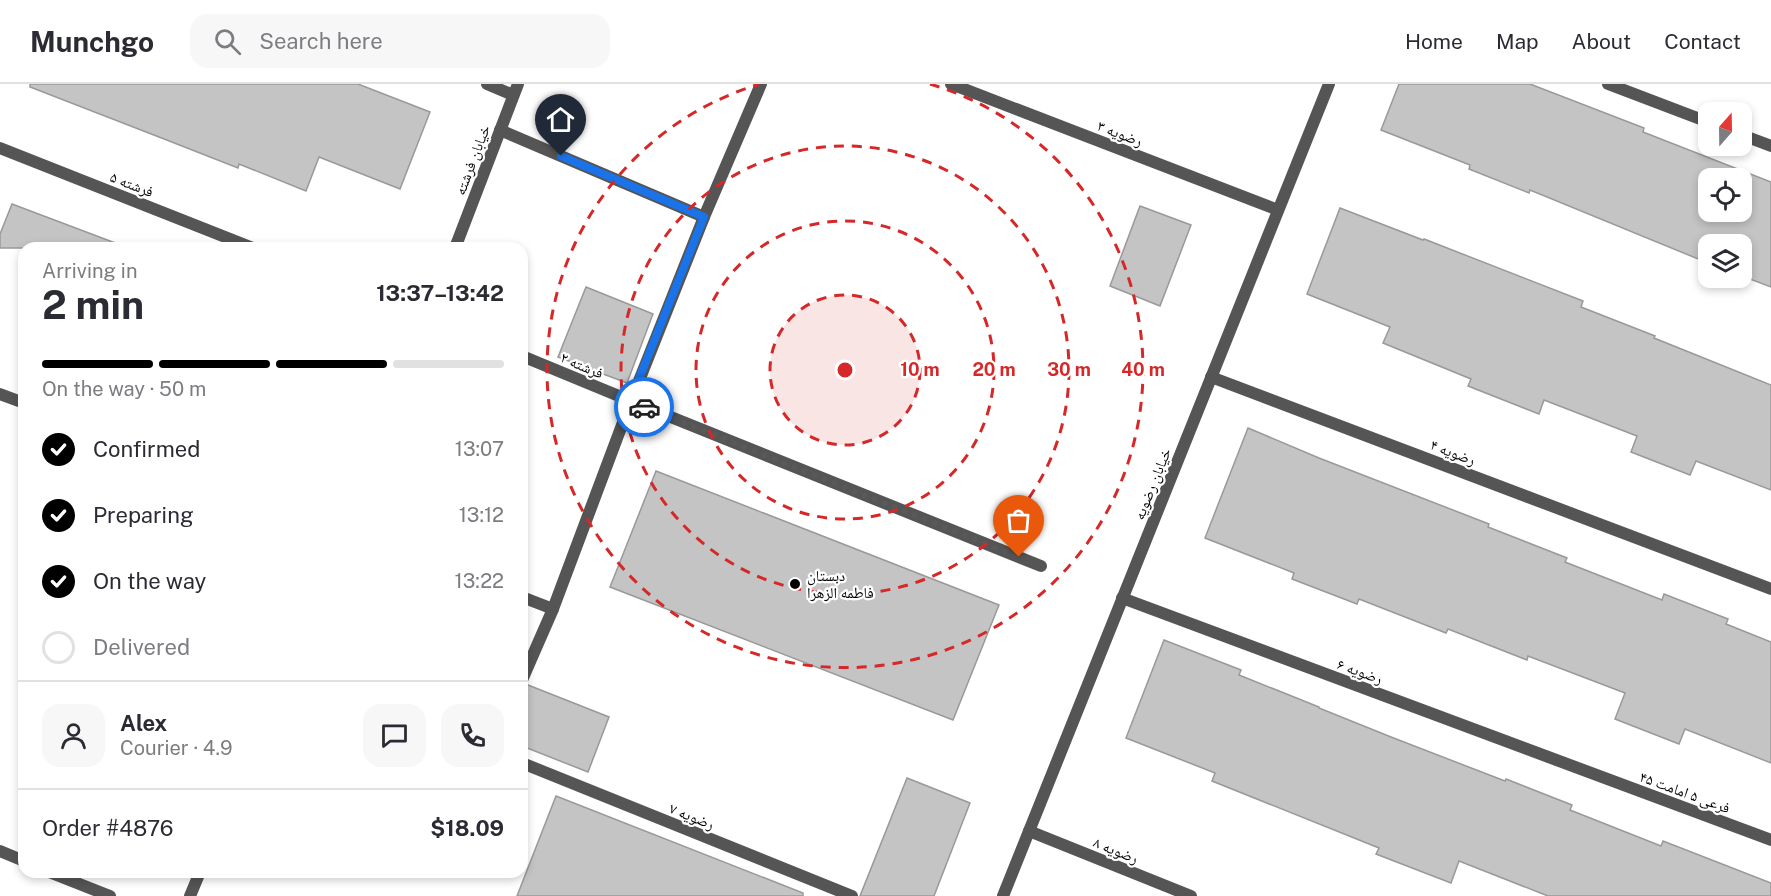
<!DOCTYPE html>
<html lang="en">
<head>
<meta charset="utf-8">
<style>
	:root { --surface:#fff; --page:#f7f7f7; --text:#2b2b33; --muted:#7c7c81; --line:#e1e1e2; --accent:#000 }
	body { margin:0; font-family:"Public Sans","Noto Naskh Arabic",sans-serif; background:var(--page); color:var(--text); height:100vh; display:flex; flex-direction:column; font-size:22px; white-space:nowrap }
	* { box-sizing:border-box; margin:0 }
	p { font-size:20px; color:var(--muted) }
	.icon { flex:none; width:33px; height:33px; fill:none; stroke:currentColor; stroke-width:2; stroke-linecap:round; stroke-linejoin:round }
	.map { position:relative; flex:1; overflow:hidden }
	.sheet { position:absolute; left:18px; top:158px; width:510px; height:636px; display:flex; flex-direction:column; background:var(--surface); border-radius:18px; box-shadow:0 3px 9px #0003 }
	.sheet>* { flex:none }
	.needle { width:39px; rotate:20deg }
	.controls { position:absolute; left:1698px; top:18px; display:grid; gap:12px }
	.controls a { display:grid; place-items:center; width:54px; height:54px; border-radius:12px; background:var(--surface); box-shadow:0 3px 9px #0003; font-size:30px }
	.pin { position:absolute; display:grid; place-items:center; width:51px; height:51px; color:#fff; margin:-62px -26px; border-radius:50% 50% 50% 0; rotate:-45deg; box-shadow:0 0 6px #0007 }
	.pin .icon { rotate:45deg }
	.courier { position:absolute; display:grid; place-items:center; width:60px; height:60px; margin:-30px; border:4px solid #1a73e8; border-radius:50%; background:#fff; color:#222; box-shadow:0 2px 8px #0007 }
	.headline em { font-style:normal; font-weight:700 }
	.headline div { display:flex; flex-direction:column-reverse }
	.headline { display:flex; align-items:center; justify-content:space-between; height:102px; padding:0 24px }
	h1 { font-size:39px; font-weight:700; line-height:45px }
	.bar { display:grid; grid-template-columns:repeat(4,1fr); gap:9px 6px; align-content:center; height:72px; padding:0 24px }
	.bar i { height:8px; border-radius:4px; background:var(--line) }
	.bar .selected { background:var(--accent) }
	.bar p { grid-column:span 4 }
	.line { display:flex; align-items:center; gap:15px; padding:0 24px; border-top:2px solid var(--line) }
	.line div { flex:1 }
	.round { display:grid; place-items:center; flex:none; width:63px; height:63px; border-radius:18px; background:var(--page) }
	ol { padding:0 24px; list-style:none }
	li { display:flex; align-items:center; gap:18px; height:66px }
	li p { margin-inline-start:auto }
	li .icon { padding:6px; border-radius:50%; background:var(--accent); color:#fff; stroke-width:4 }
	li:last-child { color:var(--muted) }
	li i { width:33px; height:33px; border:3px solid var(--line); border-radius:50% }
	header { display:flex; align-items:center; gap:36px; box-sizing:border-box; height:84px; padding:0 30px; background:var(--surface); border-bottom:2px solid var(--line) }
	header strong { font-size:28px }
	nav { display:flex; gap:33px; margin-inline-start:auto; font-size:21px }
	.search { width:420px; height:54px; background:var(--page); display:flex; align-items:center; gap:15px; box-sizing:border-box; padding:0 21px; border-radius:18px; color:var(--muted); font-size:22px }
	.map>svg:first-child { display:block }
</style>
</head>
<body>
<header>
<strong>Munchgo</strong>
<div class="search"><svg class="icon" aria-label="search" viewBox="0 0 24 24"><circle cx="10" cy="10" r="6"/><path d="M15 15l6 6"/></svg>Search here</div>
<nav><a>Home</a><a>Map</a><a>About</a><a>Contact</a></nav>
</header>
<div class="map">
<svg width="1771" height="812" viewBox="0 0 1771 812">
	<rect width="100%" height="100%" fill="#fff"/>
	<g fill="#c4c4c4" stroke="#999" stroke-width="1.5" fill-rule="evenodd">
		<polygon points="30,0 358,0 430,28 400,105 319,73 306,107 239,80 238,84 159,53 30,3"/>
		<path d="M1399 0H1530L1644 44 1643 48 1771 98V203L1742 192V160H1708V179L1530 106 1529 109 1469 85 1470 81 1381 46ZM1708 94H1742V128H1708Z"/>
		<polygon points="12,120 118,160 117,164 0,164 0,150"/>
		<polygon points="1140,122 1191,141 1160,222 1110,202"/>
		<polygon points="1340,124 1423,156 1424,155 1583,217 1581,223 1655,252 1654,254 1771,301 1771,406 1696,377 1690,391 1631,368 1637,352 1544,316 1539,330 1468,302 1471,295 1383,259 1390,243 1307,210"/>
		<polygon points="586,203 653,230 627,299 558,273"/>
		<polygon points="1248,344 1319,374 1489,440 1488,443 1567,474 1565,478 1662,516 1664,510 1728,535 1726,540 1771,558 1771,679 1685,645 1679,660 1615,635 1625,609 1528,572 1527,576 1448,545 1446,549 1359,515 1357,520 1292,495 1294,489 1205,454"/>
		<polygon points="656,387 999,521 953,636 610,503"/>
		<polygon points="1164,556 1241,586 1239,591 1319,623 1319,624 1391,653 1505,697 1506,695 1572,721 1570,726 1661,762 1663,757 1771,799 1771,812 1548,812 1459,777 1451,799 1376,770 1379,764 1212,697 1215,689 1126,654"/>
		<polygon points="528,601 609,633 588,688 522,662 522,604"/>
		<polygon points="907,694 970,719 934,812 860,812"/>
		<polygon points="556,712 803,809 803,812 517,812"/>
	</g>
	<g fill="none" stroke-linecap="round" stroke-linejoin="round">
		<g stroke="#555" stroke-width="12">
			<polyline points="487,0 513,11"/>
			<polyline points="951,0 1278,126"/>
			<polyline points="1608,0 1708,38"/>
			<polyline points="500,46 704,133"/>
			<polyline points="1742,51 1771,62"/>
			<polyline points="0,64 253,164"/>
			<polyline points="455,164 518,0"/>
			<polyline points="522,272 631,317 1041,482"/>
			<polyline points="1211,293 1771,505"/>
			<polyline points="0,310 24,319"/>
			<polyline points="522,513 553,525"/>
			<polyline points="1122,514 1771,756"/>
			<polyline points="522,596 553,525 631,317 704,133 761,0"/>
			<polyline points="522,679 852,812"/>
			<polyline points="1029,747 1191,812"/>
			<polyline points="0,767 24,777"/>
			<polyline points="49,788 110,812"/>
			<polyline points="190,812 200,788"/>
			<polyline points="1003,812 1329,0"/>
		</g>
	</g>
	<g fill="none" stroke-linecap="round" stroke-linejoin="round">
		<polyline stroke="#595959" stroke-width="6" stroke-dasharray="0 10.8" points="644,323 1019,473"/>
		<polyline stroke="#1a73e8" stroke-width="8" points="561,72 704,133 630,317 644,323"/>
	</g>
	<circle cx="845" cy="286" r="75" fill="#d62828" fill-opacity=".12"/>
	<g fill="none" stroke="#d62828" stroke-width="3" stroke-dasharray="10 8">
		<circle cx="845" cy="286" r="75"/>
		<circle cx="845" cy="286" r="149"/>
		<circle cx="845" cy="286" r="224"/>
		<path d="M930 0A298 298 0 1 1 760 0"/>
	</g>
	<circle fill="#000" stroke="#fff" stroke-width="2" cx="795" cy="500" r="6"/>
	<g text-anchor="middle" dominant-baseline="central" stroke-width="4.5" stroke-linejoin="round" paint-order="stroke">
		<g font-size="15" fill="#000" stroke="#fff">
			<text transform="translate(1120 49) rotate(21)">رضویه ۳</text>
			<text transform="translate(472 76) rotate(-69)">خیابان فرشته</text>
			<text transform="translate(132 100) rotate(21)">فرشته ۵</text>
			<text transform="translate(582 281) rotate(23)">فرشته ۲</text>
			<text transform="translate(1453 368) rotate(21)">رضویه ۴</text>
			<text transform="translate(1152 400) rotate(-68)">خیابان رضویه</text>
			<text transform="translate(1360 587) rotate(20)">رضویه ۶</text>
			<text transform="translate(1685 708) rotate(20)">فرعی ۵ امامت ۴۵</text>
			<text transform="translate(692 732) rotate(22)">رضویه ۷</text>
			<text transform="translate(1116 766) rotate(22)">رضویه ۸</text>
		</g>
		<g font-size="15" fill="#000" stroke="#fff" text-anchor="start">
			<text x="807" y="491">دبستان<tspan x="807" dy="17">فاطمه الزهرا</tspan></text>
		</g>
	</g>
	<circle cx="845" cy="286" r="9" fill="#d62828" stroke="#fff" stroke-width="3"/>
	<g font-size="18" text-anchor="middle" font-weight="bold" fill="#d62828" stroke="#fff" stroke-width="4.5" stroke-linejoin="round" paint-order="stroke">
		<text x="920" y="292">10 m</text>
		<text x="994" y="292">20 m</text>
		<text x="1069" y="292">30 m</text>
		<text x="1143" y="292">40 m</text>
	</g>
</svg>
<div class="controls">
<a><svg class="needle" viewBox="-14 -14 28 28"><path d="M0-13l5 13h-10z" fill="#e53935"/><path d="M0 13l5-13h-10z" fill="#7c7c81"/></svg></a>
<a><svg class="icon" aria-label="locate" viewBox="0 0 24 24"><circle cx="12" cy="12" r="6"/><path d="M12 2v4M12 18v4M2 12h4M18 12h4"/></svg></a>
<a><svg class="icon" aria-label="layers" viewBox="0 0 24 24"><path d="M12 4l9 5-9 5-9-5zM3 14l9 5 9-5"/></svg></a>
</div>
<div class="pin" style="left:1019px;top:473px;background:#ea580c"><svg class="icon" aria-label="bag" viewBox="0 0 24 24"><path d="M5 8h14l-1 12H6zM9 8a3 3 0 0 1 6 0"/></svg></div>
<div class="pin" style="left:561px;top:72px;background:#1f2937"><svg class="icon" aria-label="home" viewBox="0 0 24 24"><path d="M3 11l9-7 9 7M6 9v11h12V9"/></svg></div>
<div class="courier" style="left:644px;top:323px"><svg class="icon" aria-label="car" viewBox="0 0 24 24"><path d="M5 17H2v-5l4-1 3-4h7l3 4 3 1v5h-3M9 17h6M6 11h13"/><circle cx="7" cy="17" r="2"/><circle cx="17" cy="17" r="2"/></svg></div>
<section class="sheet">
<div class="headline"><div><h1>2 min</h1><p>Arriving in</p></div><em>13:37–13:42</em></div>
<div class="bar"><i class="selected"></i><i class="selected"></i><i class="selected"></i><i></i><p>On the way · 50 m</p></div>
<ol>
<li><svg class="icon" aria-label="check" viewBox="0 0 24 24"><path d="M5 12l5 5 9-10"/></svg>Confirmed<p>13:07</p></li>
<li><svg class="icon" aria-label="check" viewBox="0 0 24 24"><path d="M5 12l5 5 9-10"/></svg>Preparing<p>13:12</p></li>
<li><svg class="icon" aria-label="check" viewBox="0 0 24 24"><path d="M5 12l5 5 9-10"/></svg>On the way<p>13:22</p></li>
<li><i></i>Delivered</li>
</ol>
<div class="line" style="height:108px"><a class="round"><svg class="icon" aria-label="person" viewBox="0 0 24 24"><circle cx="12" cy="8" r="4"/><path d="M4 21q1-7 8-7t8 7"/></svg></a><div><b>Alex</b><p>Courier · 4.9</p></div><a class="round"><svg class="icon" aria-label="chat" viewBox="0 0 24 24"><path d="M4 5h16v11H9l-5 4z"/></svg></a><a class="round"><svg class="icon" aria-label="phone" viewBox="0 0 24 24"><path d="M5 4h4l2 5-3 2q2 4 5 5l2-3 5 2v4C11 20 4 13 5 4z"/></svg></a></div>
<div class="line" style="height:78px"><div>Order #4876</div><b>$18.09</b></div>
</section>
</div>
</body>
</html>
